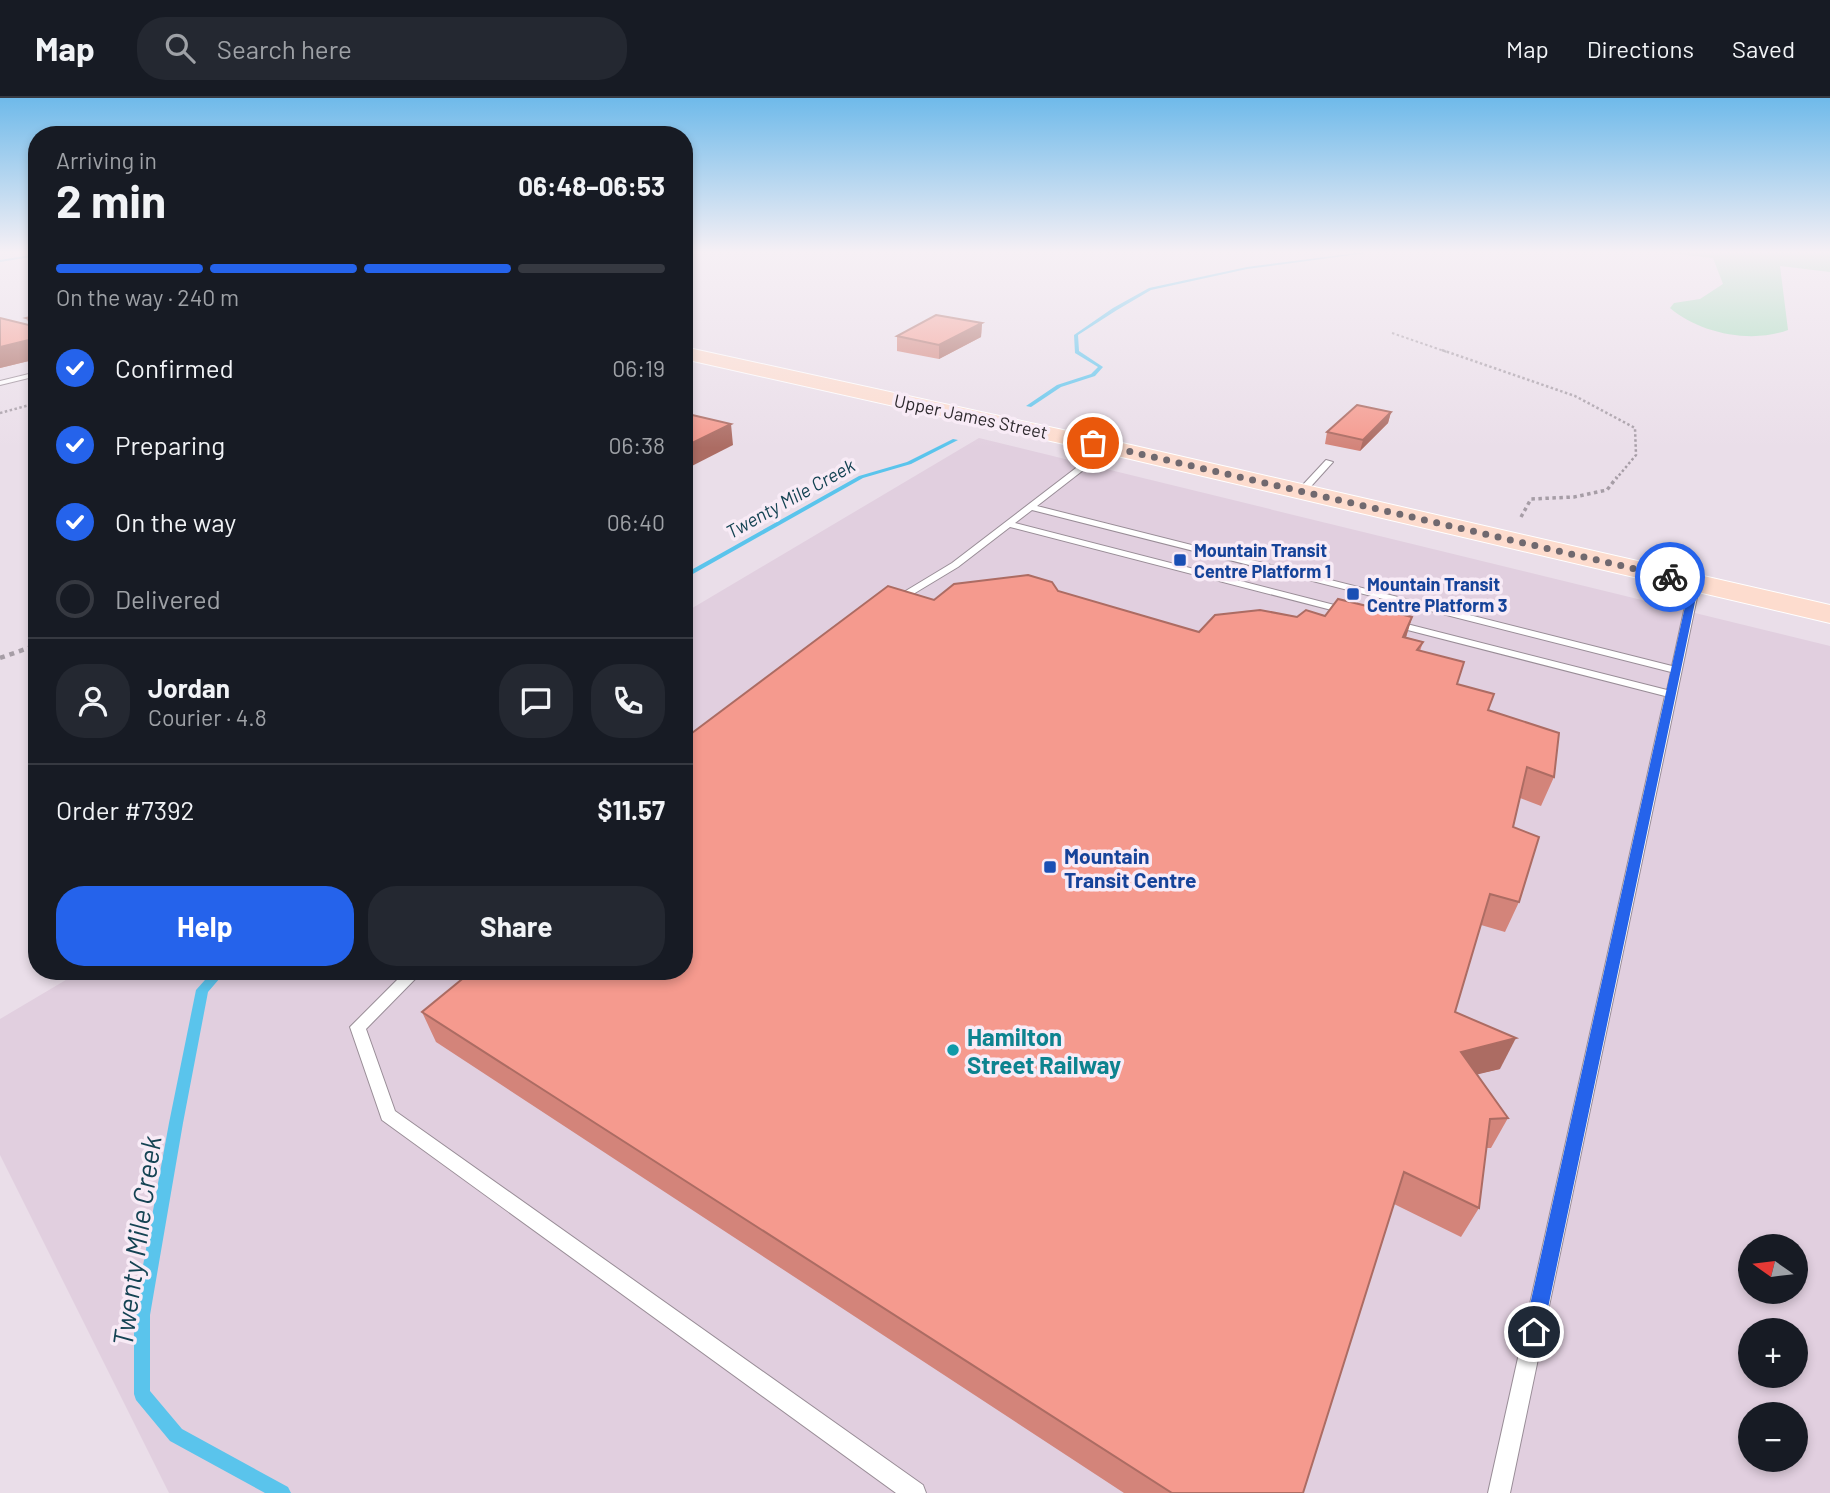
<!DOCTYPE html>
<html lang="en">
<head>
<meta charset="utf-8">
<style>
	:root { --surface:#171b24; --page:#242831; --text:#f1f3f6; --muted:#9ea1a6; --line:#363941; --accent:#2563eb }
	body { margin:0; font-family:Barlow,sans-serif; background:var(--page); color:var(--text); height:100vh; display:flex; flex-direction:column; font-size:26px; white-space:nowrap }
	* { box-sizing:border-box; margin:0 }
	p { font-size:23px; color:var(--muted) }
	.icon { flex:none; width:38px; height:38px; fill:none; stroke:currentColor; stroke-width:2; stroke-linecap:round; stroke-linejoin:round }
	.map { position:relative; flex:1; overflow:hidden }
	.side { position:absolute; left:28px; top:28px; width:665px; height:854px; display:flex; flex-direction:column; background:var(--surface); border-radius:28px; box-shadow:0 4px 10px #0003 }
	.side>* { flex:none }
	.needle { width:46px; rotate:284deg }
	.controls { position:absolute; left:1738px; top:1136px; display:grid; gap:14px }
	.controls a { display:grid; place-items:center; width:70px; height:70px; border-radius:50%; background:var(--surface); box-shadow:0 4px 10px #0003; font-size:35px }
	.pin { position:absolute; display:grid; place-items:center; width:60px; height:60px; color:#fff; margin:-30px; border:4px solid #fff; border-radius:50%; box-shadow:0 2px 7px #0007 }
	.courier { position:absolute; display:grid; place-items:center; width:70px; height:70px; margin:-35px; border:5px solid #2563eb; border-radius:50%; background:#fff; color:#222; box-shadow:0 2px 9px #0007 }
	.summary em { font-style:normal; font-weight:700 }
	.summary div { display:flex; flex-direction:column-reverse }
	.summary { display:flex; align-items:center; justify-content:space-between; height:119px; padding:0 28px }
	h1 { font-size:46px; font-weight:700; line-height:52px }
	.bar { display:grid; grid-template-columns:repeat(4,1fr); gap:10px 7px; align-content:center; height:84px; padding:0 28px }
	.bar i { height:9px; border-radius:5px; background:var(--line) }
	.bar .on { background:var(--accent) }
	.bar p { grid-column:span 4 }
	.line { display:flex; align-items:center; gap:18px; padding:0 28px; border-top:2px solid var(--line) }
	.line div { flex:1 }
	.round { display:grid; place-items:center; flex:none; width:74px; height:74px; border-radius:28px; background:var(--page) }
	ol { padding:0 28px; list-style:none }
	li { display:flex; align-items:center; gap:21px; height:77px }
	li p { margin-inline-start:auto }
	li .icon { padding:7px; border-radius:50%; background:var(--accent); color:#fff; stroke-width:4 }
	li:last-child { color:var(--muted) }
	li i { width:38px; height:38px; border:4px solid var(--line); border-radius:50% }
	.button { display:flex; gap:14px; margin-top:auto; padding:14px 28px }
	.button a { flex:1; height:80px; border-radius:28px; background:var(--accent); color:#fff; font-size:28px; font-weight:700; line-height:80px; text-align:center }
	.button a+a { background:var(--page); color:var(--text) }
	header { display:flex; align-items:center; gap:42px; box-sizing:border-box; height:98px; padding:0 35px; background:var(--surface); border-bottom:2px solid var(--line) }
	header strong { font-size:33px }
	nav { display:flex; gap:38px; margin-inline-start:auto; font-size:24px }
	.search { width:490px; height:63px; background:var(--page); display:flex; align-items:center; gap:18px; box-sizing:border-box; padding:0 24px; border-radius:28px; color:var(--muted); font-size:26px }
	.map>svg:first-child { display:block }
</style>
</head>
<body>
<header>
<strong>Map</strong>
<div class="search"><svg class="icon" aria-label="search" viewBox="0 0 24 24"><circle cx="10" cy="10" r="6"/><path d="M15 15l6 6"/></svg>Search here</div>
<nav><a>Map</a><a>Directions</a><a>Saved</a></nav>
</header>
<div class="map">
<svg width="1830" height="1395" viewBox="0 0 1830 1395">
	<rect width="100%" height="100%" fill="#eadee9"/>
	<path fill="#e1cfdf" fill-rule="evenodd" d="M979 340 1830 548V1395H169L0 1057V921L81 873H684V515ZM1750 1148H1796V1194H1750ZM1750 1232H1796V1278H1750ZM1750 1316H1796V1362H1750Z"/>
	<path fill="#a2dcba" d="M1668 155H1830V174L1780 168 1788 232C1751 246 1699 235 1670 210L1674 205 1700 201 1723 186 1713 160Z"/>
	<g fill="none" stroke-linecap="round" stroke-linejoin="round">
		<g fill="#5ac4ec" fill-rule="evenodd">
			<polygon points="1357,155 1366,155 1247,171 1151,192 1117,212 1078,237 1079,253 1103,269 1095,278 1061,289 1031,309 1026,308 1057,287 1091,276 1098,269 1075,255 1074,237 1113,210 1149,190 1247,169"/>
			<polygon points="37,156 37,158 0,164 0,162"/>
			<polygon points="953,341 958,342 911,366 863,380 684,481 684,476 859,378 907,364"/>
			<polygon points="213,873 226,873 208,894 183,1025 150,1217 150,1293 182,1331 288,1389 291,1395 265,1395 170,1343 136,1302 134,1296 134,1217 169,1025 196,892"/>
		</g>
		<g stroke="#998d97" stroke-width="2">
			<g id="lane">
				<polygon points="37,274 37,278 0,287 0,283"/>
				<polygon points="1106,347 1113,349 1037,408 1672,568 1690,485 1695,482 1700,485 1510,1395 1488,1395 1665,598 1392,528 1390,526 1395,523 1667,592 1671,574 1032,412 1015,425 1350,511 1352,513 1347,516 1010,429 958,469 900,504 894,504 894,500 952,465"/>
				<polygon points="1326,362 1333,364 1305,395 1299,395 1299,391"/>
				<polygon points="406,873 423,873 366,931 395,1013 923,1387 926,1395 896,1395 382,1022 350,929"/>
			</g>
		</g>
		<g stroke="#fff" stroke-width="2">
			<polygon id="primary" points="684,249 1109,342 1830,507 1830,525 1109,356 684,261"/>
		</g>
		<polyline stroke="#a69da6" stroke-width="2" stroke-dasharray="2.5 2.5" stroke-linecap="butt" points="1392,235 1447,254"/>
		<g stroke="#a69da6" stroke-width="2.5" stroke-dasharray="2.5 2.5" stroke-linecap="butt">
			<polyline points="1442,252 1575,298 1635,330 1636,357 1616,381"/>
			<polyline points="0,315 37,305"/>
		</g>
		<polyline stroke="#a69da6" stroke-width="3.5" stroke-dasharray="3.5 3.5" stroke-linecap="butt" points="1521,419 1531,401 1574,399 1607,392 1617,379"/>
		<polyline stroke="#a69da6" stroke-width="4.5" stroke-dasharray="5 5" stroke-linecap="butt" points="0,560 37,547"/>
		<use href="#lane" fill="#fff" fill-rule="evenodd"/>
		<use href="#primary" fill="#fddcce" fill-rule="evenodd"/>
	</g>
	<g fill="#d3847a">
		<polygon points="37,217 37,261 0,270 0,220 30,227 26,220"/>
		<polygon points="982,225 981,239 939,261 897,253 897,238"/>
		<polygon points="1391,314 1388,325 1360,353 1325,346 1327,334"/>
		<polygon points="1058,493 1199,534 1297,519 1325,518 1412,519 1406,539 1423,544 1420,553 1488,612 1554,679 1541,708 1520,700 1513,729 1519,804 1505,834 1481,827 1455,914 1500,971 1477,976 1508,1020 1491,1050 1486,1050 1479,1110 1461,1139 1394,1106 1303,1395 1124,1395 436,944 422,914 934,502"/>
	</g>
	<g fill="#ac6c63">
		<polygon points="982,225 981,239 939,261 939,247"/>
		<polygon points="37,240 37,261 0,270 0,249"/>
		<polygon points="1391,314 1388,325 1360,353 1363,342"/>
		<polygon points="731,326 733,347 684,372 684,349"/>
		<polygon points="1412,519 1404,546 1403,539"/>
		<polygon points="1516,940 1500,971 1446,984 1461,954"/>
	</g>
	<g fill="#f59a8e" stroke="#ac6c63" stroke-width="2">
		<polygon points="37,217 37,223 26,220"/>
		<polygon points="936,217 982,225 939,247 897,238"/>
		<polygon points="0,220 37,229 37,240 0,249"/>
		<polygon points="1357,307 1391,314 1363,342 1327,334"/>
		<polygon points="688,316 731,326 684,349 684,317"/>
		<polygon points="1028,477 1052,484 1058,493 1199,534 1215,517 1260,512 1297,519 1306,512 1325,518 1338,501 1412,519 1403,539 1423,544 1417,552 1464,564 1457,586 1494,596 1488,612 1559,635 1554,679 1527,669 1513,729 1539,739 1519,804 1490,796 1455,914 1516,940 1461,954 1508,1020 1490,1021 1479,1110 1404,1074 1303,1395 1172,1395 422,914 472,873 684,873 684,641 888,488 934,502 954,486"/>
	</g>
	<linearGradient id="sky" x2="0" y2="1"><stop stop-color="#6fbaea"/><stop offset="0.44" stop-color="#f6f0f5"/><stop offset="1" stop-color="#f6f0f5" stop-opacity="0"/></linearGradient>
	<rect width="1830" height="350" fill="url(#sky)"/>
	<polygon fill="#2563eb" points="1670,476 1699,485 1543,1234 1540,1241 1534,1243 1527,1241 1524,1234 1690,486 1667,481"/>
	<g fill="none" stroke-linecap="round" stroke-linejoin="round">
		<polyline stroke="#70696f" stroke-width="7" stroke-dasharray="0 12.6" points="1093,345 1670,479"/>
	</g>
	<g fill="#1a4fb4" stroke="#f8ebf6" stroke-width="2.5">
		<rect x="1173" y="455" width="14" height="14" rx="3.5"/>
		<rect x="1346" y="489" width="14" height="14" rx="3.5"/>
		<rect x="1043" y="762" width="14" height="14" rx="3.5"/>
	</g>
	<circle fill="#0f9aa8" stroke="#f8ebf6" stroke-width="2.5" cx="953" cy="952" r="7"/>
	<g text-anchor="middle" dominant-baseline="central" stroke-width="7" stroke-linejoin="round" paint-order="stroke">
		<g font-size="18" fill="#2e2a2e" stroke="#f8ebf6">
			<text transform="translate(971 318) rotate(12)">Upper James Street</text>
		</g>
		<g font-size="18" font-weight="bold" fill="#164399" stroke="#f8ebf6" text-anchor="start">
			<text x="1194" y="452">Mountain Transit<tspan x="1194" dy="21">Centre Platform 1</tspan></text>
			<text x="1367" y="486">Mountain Transit<tspan x="1367" dy="21">Centre Platform 3</tspan></text>
		</g>
		<g font-size="19" font-style="italic" fill="#144353" stroke="#f8ebf6">
			<text transform="translate(790 400) rotate(-29)">Twenty Mile Creek</text>
		</g>
		<g font-size="21" font-weight="bold" fill="#164399" stroke="#f8ebf6" text-anchor="start">
			<text x="1064" y="757">Mountain<tspan x="1064" dy="24">Transit Centre</tspan></text>
		</g>
		<g font-size="24" font-weight="bold" fill="#0d838f" stroke="#f8ebf6" text-anchor="start">
			<text x="967" y="938">Hamilton<tspan x="967" dy="28">Street Railway</tspan></text>
		</g>
		<g font-size="28" font-style="italic" fill="#144353" stroke="#f8ebf6">
			<text transform="translate(136 1143) rotate(-82)">Twenty Mile Creek</text>
		</g>
	</g>
</svg>
<div class="controls">
<a><svg class="needle" viewBox="-14 -14 28 28"><path d="M0-13l5 13h-10z" fill="#e53935"/><path d="M0 13l5-13h-10z" fill="#9ea1a6"/></svg></a>
<a>+</a>
<a>−</a>
</div>
<div class="pin" style="left:1093px;top:345px;background:#ea580c"><svg class="icon" aria-label="bag" viewBox="0 0 24 24"><path d="M5 8h14l-1 12H6zM9 8a3 3 0 0 1 6 0"/></svg></div>
<div class="pin" style="left:1534px;top:1234px;background:#1f2937"><svg class="icon" aria-label="home" viewBox="0 0 24 24"><path d="M3 11l9-7 9 7M6 9v11h12V9"/></svg></div>
<div class="courier" style="left:1670px;top:479px"><svg class="icon" aria-label="bike" viewBox="0 0 24 24"><circle cx="6" cy="16" r="4"/><circle cx="18" cy="16" r="4"/><path d="M6 16l4-8h5l3 8M10 8l3 8H6M13 5h3"/></svg></div>
<section class="side">
<div class="summary"><div><h1>2 min</h1><p>Arriving in</p></div><em>06:48–06:53</em></div>
<div class="bar"><i class="on"></i><i class="on"></i><i class="on"></i><i></i><p>On the way · 240 m</p></div>
<ol>
<li><svg class="icon" aria-label="check" viewBox="0 0 24 24"><path d="M5 12l5 5 9-10"/></svg>Confirmed<p>06:19</p></li>
<li><svg class="icon" aria-label="check" viewBox="0 0 24 24"><path d="M5 12l5 5 9-10"/></svg>Preparing<p>06:38</p></li>
<li><svg class="icon" aria-label="check" viewBox="0 0 24 24"><path d="M5 12l5 5 9-10"/></svg>On the way<p>06:40</p></li>
<li><i></i>Delivered</li>
</ol>
<div class="line" style="height:126px"><a class="round"><svg class="icon" aria-label="person" viewBox="0 0 24 24"><circle cx="12" cy="8" r="4"/><path d="M4 21q1-7 8-7t8 7"/></svg></a><div><b>Jordan</b><p>Courier · 4.8</p></div><a class="round"><svg class="icon" aria-label="chat" viewBox="0 0 24 24"><path d="M4 5h16v11H9l-5 4z"/></svg></a><a class="round"><svg class="icon" aria-label="phone" viewBox="0 0 24 24"><path d="M5 4h4l2 5-3 2q2 4 5 5l2-3 5 2v4C11 20 4 13 5 4z"/></svg></a></div>
<div class="line" style="height:91px"><div>Order #7392</div><b>$11.57</b></div>
<div class="button"><a>Help</a><a>Share</a></div>
</section>
</div>
</body>
</html>
